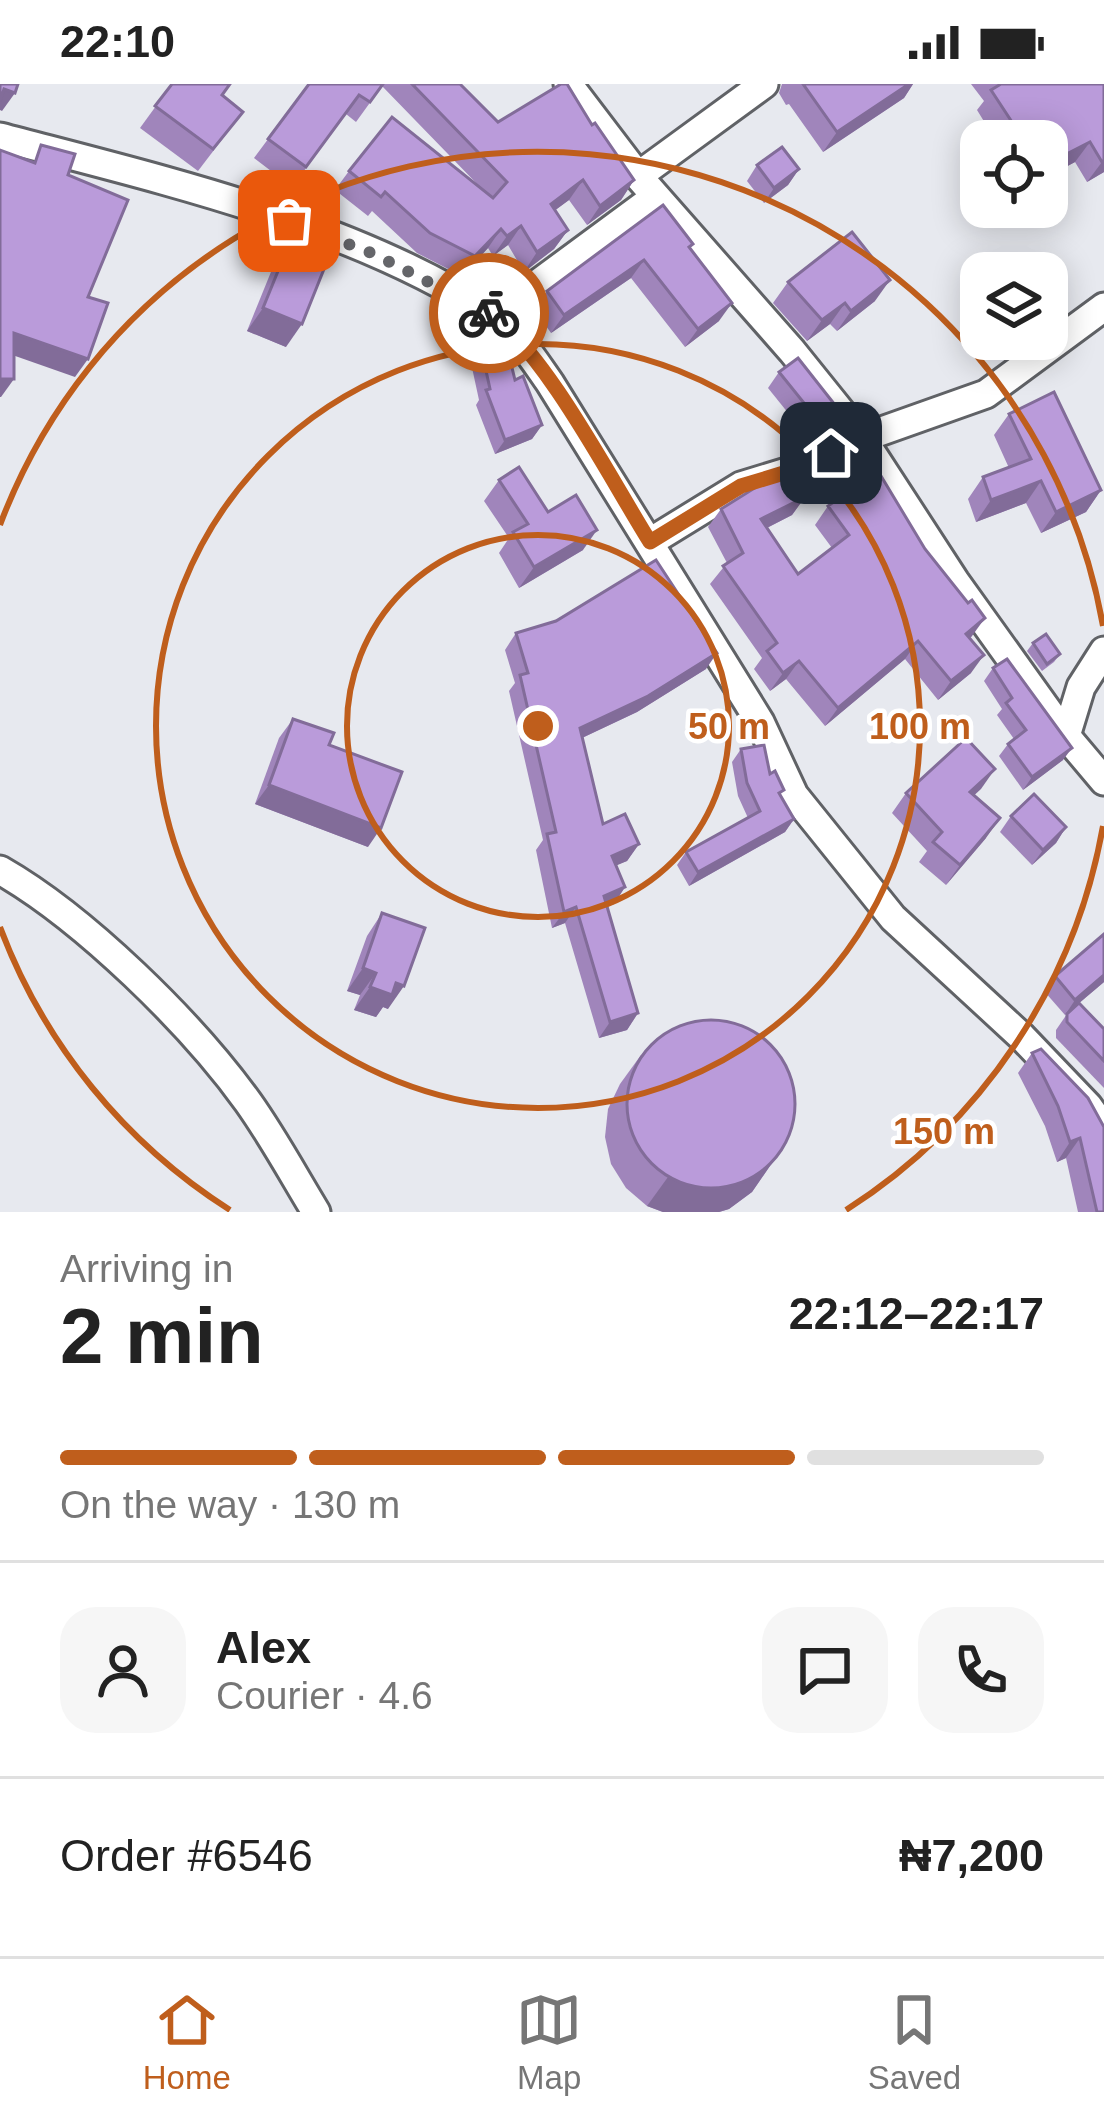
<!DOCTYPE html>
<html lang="en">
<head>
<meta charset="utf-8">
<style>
	:root { --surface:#fff; --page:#f6f6f6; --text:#222; --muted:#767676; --line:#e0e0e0; --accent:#bf5e1c }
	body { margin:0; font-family:Arial,sans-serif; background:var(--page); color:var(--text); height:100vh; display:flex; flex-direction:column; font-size:45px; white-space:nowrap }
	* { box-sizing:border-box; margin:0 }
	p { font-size:39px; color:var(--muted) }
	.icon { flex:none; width:66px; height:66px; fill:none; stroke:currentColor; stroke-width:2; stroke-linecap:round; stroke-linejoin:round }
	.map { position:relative; height:1128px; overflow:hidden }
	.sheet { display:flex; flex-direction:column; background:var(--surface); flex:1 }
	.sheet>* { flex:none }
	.fabs { position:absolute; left:960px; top:36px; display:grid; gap:24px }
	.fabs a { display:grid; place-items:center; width:108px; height:108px; border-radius:24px; background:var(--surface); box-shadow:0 6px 30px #0003; font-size:60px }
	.pin { position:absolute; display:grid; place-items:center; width:102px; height:102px; color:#fff; margin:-51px; border-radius:24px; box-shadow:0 6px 18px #0006 }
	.courier { position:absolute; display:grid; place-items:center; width:120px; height:120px; margin:-60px; border:9px solid #bf5e1c; border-radius:50%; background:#fff; color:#222; box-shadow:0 3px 15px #0007 }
	.headline em { font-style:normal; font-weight:800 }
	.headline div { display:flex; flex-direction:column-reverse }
	.headline { display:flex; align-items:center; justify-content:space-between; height:204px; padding:0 60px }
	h1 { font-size:78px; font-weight:800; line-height:90px }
	.bar { display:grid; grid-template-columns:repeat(4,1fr); gap:18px 12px; align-content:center; height:144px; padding:0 60px }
	.bar i { height:15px; border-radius:9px; background:var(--line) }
	.bar .current { background:var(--accent) }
	.bar p { grid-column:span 4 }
	.line { display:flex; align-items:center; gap:30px; padding:0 60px; border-top:3px solid var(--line) }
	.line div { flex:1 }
	.round { display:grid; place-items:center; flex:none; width:126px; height:126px; border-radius:36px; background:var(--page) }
	.status { display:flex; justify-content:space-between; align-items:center; height:84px; padding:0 60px; background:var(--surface); direction:ltr }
	.status svg { height:33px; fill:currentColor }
	.tab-bar { display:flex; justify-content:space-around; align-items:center; height:168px; border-top:3px solid var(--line); background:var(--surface); font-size:33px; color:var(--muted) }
	.tab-bar a { display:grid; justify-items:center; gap:6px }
	.tab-bar .current { color:var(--accent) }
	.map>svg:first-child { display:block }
</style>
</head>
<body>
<div class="status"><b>22:10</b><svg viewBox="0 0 49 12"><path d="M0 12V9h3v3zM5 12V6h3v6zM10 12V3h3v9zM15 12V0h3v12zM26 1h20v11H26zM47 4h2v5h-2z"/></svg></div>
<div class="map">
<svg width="1104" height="1128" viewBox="0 0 1104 1128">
	<rect width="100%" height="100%" fill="#e7e9ef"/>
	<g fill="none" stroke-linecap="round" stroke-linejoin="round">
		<g stroke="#606266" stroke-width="33">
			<g id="minor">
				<polyline points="568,0 638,92 792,267 862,354 955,497 1066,652 1104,697"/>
				<path d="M0 53C159 95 352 139 491 230 516 247 533 275 550 299L760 638 794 711 893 834 1022 953 1088 1022 1104 1045"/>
				<polyline points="638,92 764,0"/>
				<polyline points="494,232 655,113"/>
				<polyline points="650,458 741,402 800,384 862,354 986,310 1104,223"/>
				<polyline points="1066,652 1081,603 1104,567"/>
				<path d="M0 786C84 834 191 939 248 1018 273 1053 294 1092 316 1128"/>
			</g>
		</g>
		<use href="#minor" stroke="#fff" stroke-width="27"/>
	</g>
	<g fill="#a085bb">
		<polygon points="172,0 223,11 243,28 198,87 140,44"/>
		<polygon points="309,0 460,0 498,38 592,41 634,96 621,116 587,141 569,116 555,126 568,146 554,165 524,188 508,161 493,172 488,164 462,192 417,169 372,127 368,132 335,106 349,87 481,104 382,2 356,38 346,30 292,103 254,74"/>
		<polygon points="782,0 913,0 904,14 823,68 789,20 786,21 779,9"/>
		<polygon points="971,0 1104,0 1104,88 1087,98 1075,78 1047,93 1047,57 996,57 977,26 984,17"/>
		<polygon points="757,81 799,85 788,101 764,119 747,97"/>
		<polygon points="663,121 690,164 719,237 685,263 631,194 551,249 534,225 547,207"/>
		<polygon points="289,160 286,263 247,247 273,183"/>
		<polygon points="788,198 875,217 837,247 830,240 807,257 773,219"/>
		<polygon points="481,264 515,296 542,341 532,355 495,370 476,321 479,316 471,279"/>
		<polygon points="779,288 824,336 805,350 768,304"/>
		<polygon points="1009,330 1101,406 1086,428 1041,449 1026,419 976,438 968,415 983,393 1009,384 994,351"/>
		<polygon points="499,396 548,428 583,466 519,504 499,469 509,454 484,417"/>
		<polygon points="805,413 792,431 767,444 798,490 832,464 815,441 828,422 972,552 970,554 971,589 938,616 905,575 825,642 786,595 770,607 754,585 762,574 710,500 727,479 708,443 721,425"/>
		<polygon points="516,549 706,585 637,628 582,654 603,740 639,760 627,777 616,781 625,803 614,820 607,822 638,929 627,946 599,954 565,839 552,844 536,766 543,756 509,607 515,599 505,566"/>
		<polygon points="1033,559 1060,570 1054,578 1042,587 1027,567"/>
		<polygon points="993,584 1063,676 1023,706 999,672 1008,660 1014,655 997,631 1002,625 984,597"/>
		<polygon points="293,635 368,763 255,720 279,654"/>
		<polygon points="741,665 770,690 794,735 785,748 689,802 677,781 686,768 748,734 738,712 732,678"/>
		<polygon points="995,685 974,711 986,754 946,801 919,778 927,767 892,729 906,709"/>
		<polygon points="1011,732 1066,743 1056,759 1032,781 1000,748"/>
		<polygon points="382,829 388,925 383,923 376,933 354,926 360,911 347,907 367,852"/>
		<polygon points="1104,850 1104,898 1065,931 1044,907 1055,892"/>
		<polygon points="1067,930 1104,945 1104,1004 1056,954 1056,946"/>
		<polygon points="1032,969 1104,1043 1104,1128 1078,1128 1066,1074 1057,1078 1045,1042 1018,989"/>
		<polygon points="641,971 772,1079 752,1108 729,1125 719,1128 663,1128 647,1122 626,1104 611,1080 605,1053 608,1025 620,1000"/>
	</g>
	<g fill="#826c99">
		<polygon points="909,0 913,0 904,14 823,68 837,48"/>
		<polygon points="4,5 15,9 2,27 0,26 0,11"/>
		<polygon points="1090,58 1075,78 1047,93 1047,80"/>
		<polygon points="1104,76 1104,88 1087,98 1102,78"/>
		<polygon points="799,85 788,101 764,119 774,104"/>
		<polygon points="583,96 569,116 538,139 551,120"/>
		<polygon points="634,96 621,116 587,141 600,122"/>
		<polygon points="521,142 508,161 493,172 507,152"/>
		<polygon points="501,145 488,164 462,192 475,172"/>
		<polygon points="568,146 554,165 524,188 537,168"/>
		<polygon points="644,176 631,194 551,249 564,231"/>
		<polygon points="890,196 875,217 837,247 851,227"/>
		<polygon points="732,219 719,237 685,263 698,245"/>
		<polygon points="845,219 830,240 807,257 822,236"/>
		<polygon points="263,224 302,240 286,263 247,247"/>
		<polygon points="14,249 88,275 75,293 1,267"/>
		<polygon points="0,295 14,295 1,313 0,313"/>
		<polygon points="835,321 824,336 805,350 816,334"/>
		<polygon points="542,341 532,355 495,370 505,356"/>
		<polygon points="1041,397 1026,419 976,438 991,416"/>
		<polygon points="1101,406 1086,428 1041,449 1056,428"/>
		<polygon points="805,413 792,431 749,453 761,435"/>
		<polygon points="597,446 583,466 519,504 534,483"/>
		<polygon points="985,534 972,552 953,568 966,550"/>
		<polygon points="918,557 905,575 825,642 838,624"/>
		<polygon points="717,569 706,585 637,628 569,660 580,644"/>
		<polygon points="984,571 971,589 938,616 951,597"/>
		<polygon points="799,577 786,595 770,607 783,589"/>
		<polygon points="1072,664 1063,676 1023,706 1032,693"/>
		<polygon points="995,685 981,705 956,728 970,708"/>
		<polygon points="269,701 381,744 368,763 255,720"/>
		<polygon points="1000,734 986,754 946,801 960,781"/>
		<polygon points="794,735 785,748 689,802 698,788"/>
		<polygon points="1066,743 1056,759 1032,781 1043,766"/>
		<polygon points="639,760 627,777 601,788 612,772"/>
		<polygon points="625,803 614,820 593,828 604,812"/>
		<polygon points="576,823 565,839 552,844 564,828"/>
		<polygon points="363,884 376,889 360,911 347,907"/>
		<polygon points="1104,891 1104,898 1065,931 1075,916"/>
		<polygon points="396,899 404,902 388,925 383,923 376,933 354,926 370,903"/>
		<polygon points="638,929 627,946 599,954 610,938"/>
		<polygon points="1080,1054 1066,1074 1057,1078 1070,1058"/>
		<polygon points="772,1079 752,1108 729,1125 719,1128 663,1128 647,1122 668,1093"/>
	</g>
	<g fill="#ba9bda" stroke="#826c99" stroke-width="3">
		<polygon points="0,0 18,0 15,9 4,5 0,17"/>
		<polygon points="172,0 230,0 222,11 243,28 213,65 155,22"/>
		<polygon points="309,0 383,0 370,18 359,11 306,83 268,55"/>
		<polygon points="412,0 460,0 498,38 561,0 567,0 592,41 595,39 634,96 600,122 583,96 551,120 568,146 537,168 521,142 507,152 501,145 475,172 430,149 385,108 381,113 349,87 392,33 493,114 507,98"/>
		<polygon points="803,0 909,0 837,48"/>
		<polygon points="1001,0 1104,0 1104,76 1102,78 1090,58 1047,80 1047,57 1020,57 1023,55 991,6"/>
		<polygon points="41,61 75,70 68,91 128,116 88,213 108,219 88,275 14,249 14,295 0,295 0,66 35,79"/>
		<polygon points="782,63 799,85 774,104 757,81"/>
		<polygon points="663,121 693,160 689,163 732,219 698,245 644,176 564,231 547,207"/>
		<polygon points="301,146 334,160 302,240 263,224 289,160"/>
		<polygon points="852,148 890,196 851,227 845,219 822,236 788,198"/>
		<polygon points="506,259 515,296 523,292 542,341 505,356 486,306 490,305 481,264"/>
		<polygon points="798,274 835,321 816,334 779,288"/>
		<polygon points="1054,308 1101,406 1056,428 1041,397 991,416 983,393 1031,375 1009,330"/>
		<polygon points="519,383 548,428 576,411 597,446 534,483 513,448 528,440 499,396"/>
		<polygon points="878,387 925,465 968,519 972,516 985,534 966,550 984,571 951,597 918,557 838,624 799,577 783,589 767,567 777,559 723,482 743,469 721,425 761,400 793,390 805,413 761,435 798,490 849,451 828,422"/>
		<polygon points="656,476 717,569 648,612 580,644 603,740 625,730 639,760 612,772 625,803 604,812 638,929 610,938 576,823 564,828 547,750 556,748 520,591 528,589 516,549 556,537"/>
		<polygon points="1046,550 1060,570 1047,580 1033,559"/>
		<polygon points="1007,575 1072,664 1032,693 1008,660 1026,646 1006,619 1012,614 993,584"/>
		<polygon points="293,635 334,649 329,661 402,688 381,744 269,701"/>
		<polygon points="966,654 995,685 970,708 1000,734 960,781 933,758 942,748 906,709"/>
		<polygon points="764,661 770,690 775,687 784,706 779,709 794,735 698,788 686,768 760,727 747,699 741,665"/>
		<polygon points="1034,710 1066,743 1043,766 1011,732"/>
		<polygon points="382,829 425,844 404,902 396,899 392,911 370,903 376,889 363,884"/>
		<polygon points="1104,850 1104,891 1075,916 1055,892"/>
		<polygon points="1079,919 1104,945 1104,977 1067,938 1067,930"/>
		<circle cx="711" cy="1020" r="84"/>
		<polygon points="1041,965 1088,1014 1104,1043 1104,1128 1097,1128 1080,1054 1070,1058 1058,1022 1032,969"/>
	</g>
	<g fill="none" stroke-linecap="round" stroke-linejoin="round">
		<polyline stroke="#65666a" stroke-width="12" stroke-dasharray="0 21.6" points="289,137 374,170 489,229"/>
		<path stroke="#bf5e1c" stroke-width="15" d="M489 229C546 269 611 396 650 458L741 402 800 384 831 369"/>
	</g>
	<g fill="none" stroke="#bf5e1c" stroke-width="6">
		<circle cx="538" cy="642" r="191"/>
		<circle cx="538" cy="642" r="382"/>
		<path d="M1103 742A574 574 0 0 1 846 1126M230 1126A574 574 0 0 1 0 843M0 441A574 574 0 0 1 1103 542"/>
	</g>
	<circle cx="538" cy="642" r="18" fill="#bf5e1c" stroke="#fff" stroke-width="6"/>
	<g font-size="36" text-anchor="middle" font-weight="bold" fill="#bf5e1c" stroke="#fff" stroke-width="9" stroke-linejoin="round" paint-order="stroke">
		<text x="729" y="655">50 m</text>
		<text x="920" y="655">100 m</text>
		<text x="944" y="1060">150 m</text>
	</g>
</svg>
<div class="fabs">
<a><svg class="icon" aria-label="locate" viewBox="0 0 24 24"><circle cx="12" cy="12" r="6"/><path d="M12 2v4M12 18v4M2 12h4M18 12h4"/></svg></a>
<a><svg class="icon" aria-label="layers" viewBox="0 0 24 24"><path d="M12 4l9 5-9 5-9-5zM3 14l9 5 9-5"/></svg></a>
</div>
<div class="pin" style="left:289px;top:137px;background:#ea580c"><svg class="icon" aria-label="bag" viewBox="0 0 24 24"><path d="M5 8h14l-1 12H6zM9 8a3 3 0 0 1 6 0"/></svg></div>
<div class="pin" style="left:831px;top:369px;background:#1f2937"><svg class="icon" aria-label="home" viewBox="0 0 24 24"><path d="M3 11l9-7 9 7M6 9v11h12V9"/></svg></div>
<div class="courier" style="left:489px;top:229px"><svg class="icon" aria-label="bike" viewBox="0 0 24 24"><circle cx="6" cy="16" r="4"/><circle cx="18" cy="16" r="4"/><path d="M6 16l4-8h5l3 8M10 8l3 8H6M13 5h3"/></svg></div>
</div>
<section class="sheet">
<div class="headline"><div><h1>2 min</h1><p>Arriving in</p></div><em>22:12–22:17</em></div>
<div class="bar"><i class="current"></i><i class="current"></i><i class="current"></i><i></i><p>On the way · 130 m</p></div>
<div class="line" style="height:216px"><a class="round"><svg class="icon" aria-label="person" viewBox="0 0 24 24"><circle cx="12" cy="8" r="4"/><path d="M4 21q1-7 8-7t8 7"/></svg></a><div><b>Alex</b><p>Courier · 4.6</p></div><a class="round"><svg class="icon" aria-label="chat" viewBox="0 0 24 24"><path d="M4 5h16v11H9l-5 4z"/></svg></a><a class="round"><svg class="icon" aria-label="phone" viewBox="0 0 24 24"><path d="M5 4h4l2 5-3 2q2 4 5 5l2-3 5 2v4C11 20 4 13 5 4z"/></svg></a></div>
<div class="line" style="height:156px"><div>Order #6546</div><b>₦7,200</b></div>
</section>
<nav class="tab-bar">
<a class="current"><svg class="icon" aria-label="home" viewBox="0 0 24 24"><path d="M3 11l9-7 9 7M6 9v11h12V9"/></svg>Home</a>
<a><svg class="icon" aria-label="map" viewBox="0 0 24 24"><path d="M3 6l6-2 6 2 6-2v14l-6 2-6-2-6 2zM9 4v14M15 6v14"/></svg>Map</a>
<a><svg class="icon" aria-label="saved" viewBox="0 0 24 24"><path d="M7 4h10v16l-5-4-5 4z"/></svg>Saved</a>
</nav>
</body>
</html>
